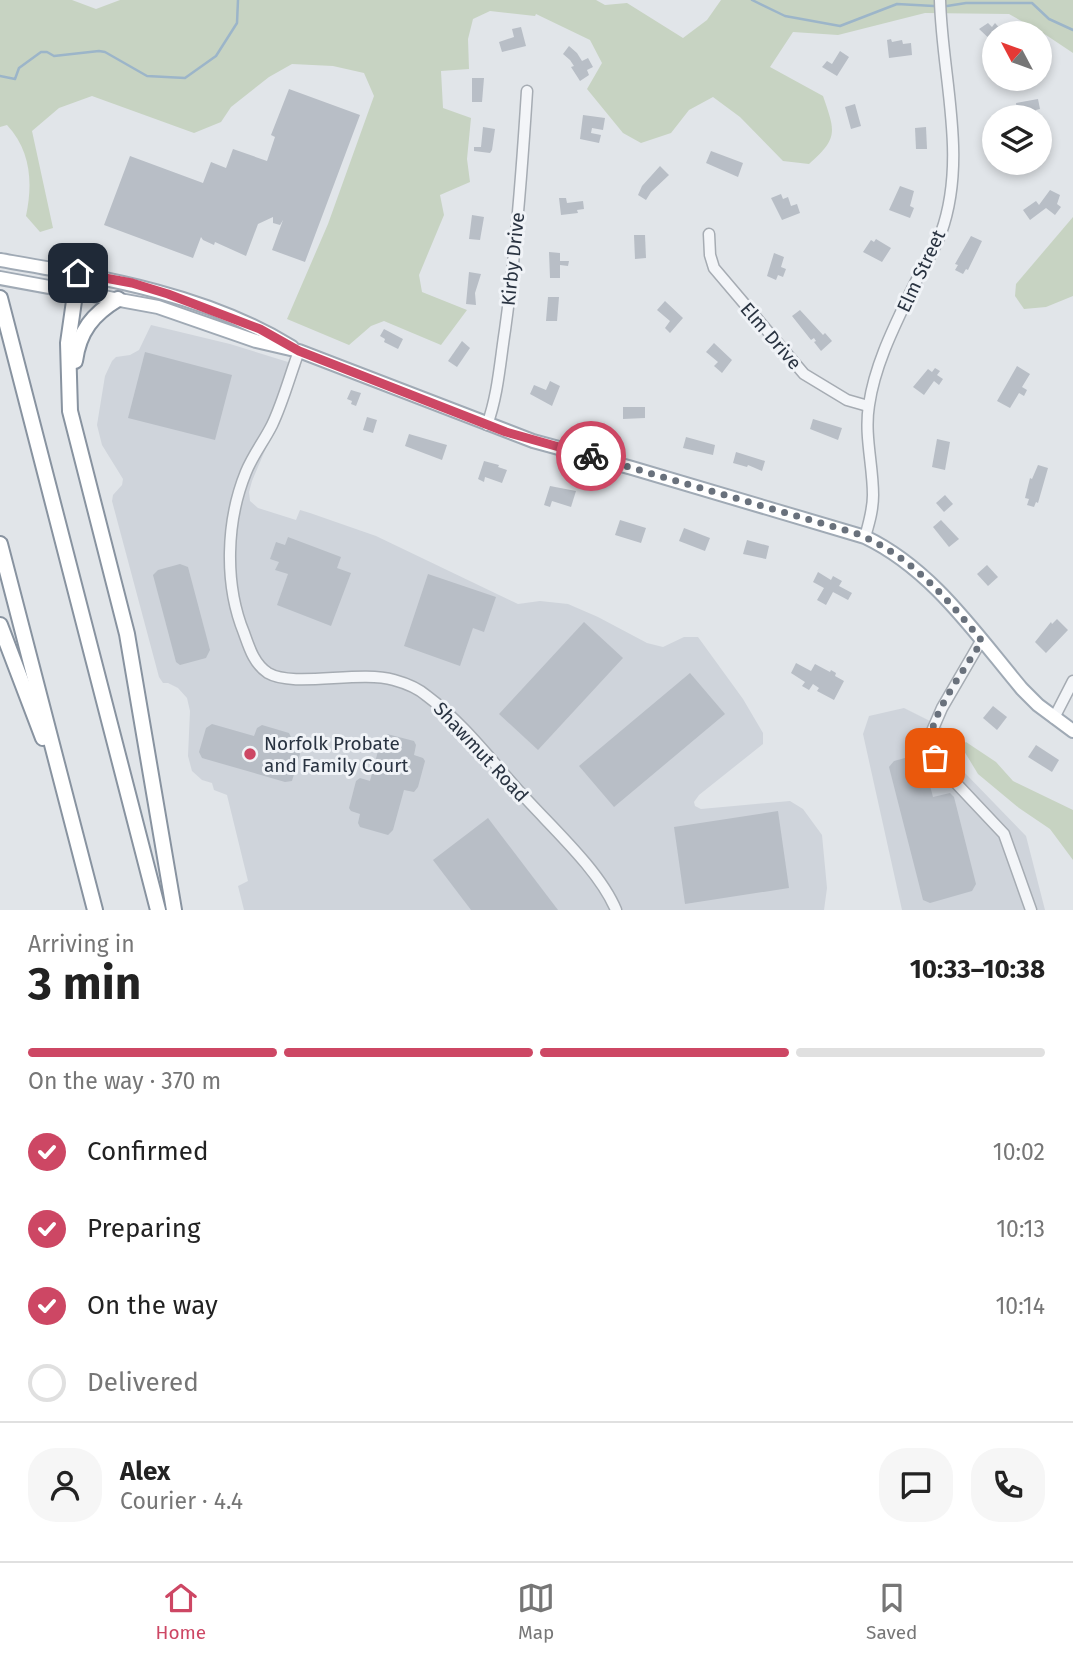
<!DOCTYPE html>
<html lang="en">
<head>
<meta charset="utf-8">
<style>
	:root { --surface:#fff; --page:#f6f6f6; --text:#222; --muted:#767676; --line:#e0e0e0; --accent:#cd4764 }
	body { margin:0; font-family:"Fira Sans",sans-serif; background:var(--page); color:var(--text); height:100vh; display:flex; flex-direction:column; font-size:26px; white-space:nowrap }
	* { box-sizing:border-box; margin:0 }
	p { font-size:23px; color:var(--muted) }
	.icon { flex:none; width:38px; height:38px; fill:none; stroke:currentColor; stroke-width:2; stroke-linecap:round; stroke-linejoin:round }
	.map { position:relative; height:910px; overflow:hidden }
	.drawer { display:flex; flex-direction:column; background:var(--surface); flex:1 }
	.drawer>* { flex:none }
	.needle { width:46px; rotate:311deg }
	.fabs { position:absolute; left:982px; top:21px; display:grid; gap:14px }
	.fabs a { display:grid; place-items:center; width:70px; height:70px; border-radius:50%; background:var(--surface); box-shadow:0 4px 10px #0003; font-size:35px }
	.pin { position:absolute; display:grid; place-items:center; width:60px; height:60px; color:#fff; margin:-30px; border-radius:14px; box-shadow:0 4px 10px #0006 }
	.courier { position:absolute; display:grid; place-items:center; width:70px; height:70px; margin:-35px; border:5px solid #cd4764; border-radius:50%; background:#fff; color:#222; box-shadow:0 2px 9px #0007 }
	.head em { font-style:normal; font-weight:700 }
	.head div { display:flex; flex-direction:column-reverse }
	.head { display:flex; align-items:center; justify-content:space-between; height:119px; padding:0 28px }
	h1 { font-size:46px; font-weight:700; line-height:52px }
	.bar { display:grid; grid-template-columns:repeat(4,1fr); gap:10px 7px; align-content:center; height:84px; padding:0 28px }
	.bar i { height:9px; border-radius:5px; background:var(--line) }
	.bar .active { background:var(--accent) }
	.bar p { grid-column:span 4 }
	.line { display:flex; align-items:center; gap:18px; padding:0 28px; border-top:2px solid var(--line) }
	.line div { flex:1 }
	.round { display:grid; place-items:center; flex:none; width:74px; height:74px; border-radius:28px; background:var(--page) }
	ol { padding:0 28px; list-style:none }
	li { display:flex; align-items:center; gap:21px; height:77px }
	li p { margin-inline-start:auto }
	li .icon { padding:7px; border-radius:50%; background:var(--accent); color:#fff; stroke-width:4 }
	li:last-child { color:var(--muted) }
	li i { width:38px; height:38px; border:4px solid var(--line); border-radius:50% }
	.dock { display:flex; justify-content:space-around; align-items:center; height:98px; border-top:2px solid var(--line); background:var(--surface); font-size:19px; color:var(--muted) }
	.dock a { display:grid; justify-items:center; gap:4px }
	.dock .active { color:var(--accent) }
	.map>svg:first-child { display:block }
</style>
</head>
<body>
<div class="map">
<svg width="1073" height="910" viewBox="0 0 1073 910">
	<rect width="100%" height="100%" fill="#e1e5e9"/>
	<g fill="#cfd4db">
		<polygon points="151,325 230,344 301,366 252,481 249,492 250,501 258,508 296,520 300,510 310,513 376,536 518,604 540,601 568,604 598,617 647,643 663,647 684,637 698,637 743,699 763,733 763,744 699,795 694,802 695,806 701,809 790,801 803,809 822,835 827,888 824,910 244,910 238,886 248,881 227,795 214,790 212,783 202,780 192,771 188,756 190,711 187,698 178,688 168,683 163,683 159,677 112,501 113,495 122,485 123,479 102,445 97,425 105,376 112,361 116,357 130,355 139,350"/>
		<polygon points="904,708 942,727 943,744 964,772 1026,836 1045,910 902,910 863,734 869,716"/>
	</g>
	<g fill="#c7d3c2">
		<path d="M0 0H72L96 9 120 0H596L605 5 627 3 683 38 707 20 721 0H1073V53L1046 35 1009 14 925 13 838 35 793 32 770 67 823 96C835 131 839 138 809 164L783 161 740 117 713 97 689 110 671 133 641 143 623 133 587 89 602 63 590 40 536 14 535 16 490 11 473 19 468 39 469 69 441 71 443 108 471 118 467 159 470 182 440 195 444 215 419 275 422 292 467 310 441 345 384 321 371 326 349 345 287 319 328 224 374 96 364 73 333 66 292 64 269 77 231 107 221 122 194 133 92 96 59 108 32 131 53 228 40 232 26 216C33 183 31 151 7 125L0 127Z"/>
		<polygon points="1073,217 1073,296 1046,307 1024,309 1015,296 1016,284"/>
		<polygon points="966,742 996,762 1013,781 1073,810 1073,860 1050,829 1019,808 978,774 961,746"/>
	</g>
	<g fill="none" stroke-linecap="round" stroke-linejoin="round">
		<g stroke="#9cb5c9" stroke-width="2.5">
			<polyline points="752,0 785,16 840,26 897,4 934,6"/>
			<polyline points="947,6 966,3 1032,3 1049,19 1073,30"/>
			<polyline points="0,76 15,79 19,68 41,52 47,52 54,56 99,51 105,52 147,76 185,78 216,56 237,23 238,0"/>
		</g>
	</g>
	<g fill="#b8bec6">
		<polygon points="988,23 992,27 995,23 1004,33 994,33 994,43 979,29"/>
		<polygon points="521,27 526,46 502,52 499,42 514,37 512,29"/>
		<polygon points="891,39 892,42 902,40 903,44 911,43 912,55 889,58 887,40"/>
		<polygon points="569,46 577,53 582,61 588,58 593,67 587,70 589,75 580,81 571,67 574,66 570,60 563,54"/>
		<polygon points="840,51 849,57 837,76 822,67 827,61 832,64"/>
		<polygon points="472,78 484,78 482,102 472,102"/>
		<polygon points="289,89 360,115 305,262 272,250 283,220 280,225 273,223 273,217 258,224 246,256 215,242 214,245 203,240 201,237 193,258 104,225 130,156 203,183 211,162 226,168 233,149 267,161 275,137 271,135"/>
		<polygon points="1038,99 1040,109 1036,110 1037,117 1012,117 1011,111 1017,110 1016,103"/>
		<polygon points="855,104 861,126 851,129 845,107"/>
		<polygon points="583,115 605,118 603,130 592,128 591,133 601,135 599,143 580,139"/>
		<polygon points="483,127 495,129 492,150 490,153 474,151 474,147 481,147"/>
		<polygon points="926,127 927,149 916,149 915,128"/>
		<polygon points="711,151 743,163 738,177 706,163"/>
		<polygon points="660,166 669,175 651,192 646,200 638,195 642,186"/>
		<polygon points="900,186 914,191 910,206 914,208 910,218 889,210"/>
		<polygon points="1050,190 1060,195 1057,204 1061,207 1055,215 1046,208 1030,220 1023,210 1036,201 1039,205"/>
		<polygon points="781,194 783,199 788,197 791,206 797,204 800,213 782,220 771,198"/>
		<polygon points="559,198 566,198 567,203 583,201 584,209 577,210 578,213 561,215"/>
		<polygon points="472,215 484,217 480,240 469,239"/>
		<polygon points="634,235 645,235 646,258 635,259"/>
		<polygon points="971,236 982,241 968,270 966,269 963,274 955,270 958,265 955,264"/>
		<polygon points="876,239 891,248 882,262 863,252 871,240 874,242"/>
		<polygon points="549,252 560,253 560,261 569,261 568,266 560,265 560,278 550,278"/>
		<polygon points="774,253 784,257 781,267 786,269 783,277 778,275 776,280 767,276"/>
		<polygon points="469,272 481,274 475,293 476,305 466,304"/>
		<polygon points="548,297 559,297 557,321 546,321"/>
		<polygon points="665,301 683,318 670,333 665,328 670,321 657,310"/>
		<polygon points="800,310 823,335 825,333 832,341 821,351 814,342 816,341 814,338 811,340 792,316"/>
		<polygon points="384,329 403,339 398,349 384,342 385,339 380,336"/>
		<polygon points="462,341 470,348 457,367 448,361"/>
		<polygon points="714,343 732,360 722,373 714,366 718,362 706,352"/>
		<polygon points="145,352 232,375 215,440 128,418"/>
		<polygon points="1017,366 1030,374 1022,387 1027,390 1024,396 1019,393 1010,408 997,401"/>
		<polygon points="935,368 940,371 937,375 943,379 939,385 934,381 924,395 913,387 928,369 932,372"/>
		<polygon points="550,381 560,386 552,406 530,394 534,385 546,390"/>
		<polygon points="351,390 361,393 356,406 351,404 352,401 347,399"/>
		<polygon points="623,407 645,407 645,418 623,419"/>
		<polygon points="367,417 377,420 373,433 363,430"/>
		<polygon points="813,419 842,428 838,440 810,429"/>
		<polygon points="409,434 447,445 442,460 405,446"/>
		<polygon points="686,437 715,445 713,455 683,448"/>
		<polygon points="937,439 950,442 945,470 932,467"/>
		<polygon points="736,452 765,461 762,471 748,465 747,467 733,463"/>
		<polygon points="484,461 499,465 498,467 507,470 502,483 485,477 484,482 478,479"/>
		<polygon points="1038,465 1048,468 1038,503 1036,502 1034,507 1027,505 1029,499 1025,498 1030,478 1032,479"/>
		<polygon points="550,486 576,491 571,507 552,501 550,507 544,505"/>
		<polygon points="945,495 953,504 944,512 936,503"/>
		<polygon points="620,520 646,528 641,543 615,535"/>
		<polygon points="941,520 959,539 949,547 933,527"/>
		<polygon points="684,528 710,538 705,551 679,541"/>
		<polygon points="288,537 341,557 337,568 351,573 331,626 277,605 288,574 275,570 279,562 270,559 276,542 285,545"/>
		<polygon points="747,540 769,546 766,559 743,554"/>
		<polygon points="180,564 188,567 210,650 206,658 180,665 176,662 153,575 158,570"/>
		<polygon points="987,565 998,577 988,586 977,574"/>
		<polygon points="818,572 831,580 833,576 842,581 839,586 852,593 848,600 833,592 826,605 817,600 824,588 813,582"/>
		<polygon points="428,574 496,597 484,632 473,628 460,666 404,646"/>
		<polygon points="1057,619 1068,630 1046,653 1035,642 1051,622 1052,624"/>
		<polygon points="584,622 623,658 538,750 499,714"/>
		<polygon points="796,663 811,671 815,664 830,672 831,670 836,673 835,676 844,681 834,700 817,691 819,688 813,684 809,690 802,686 805,682 791,673"/>
		<polygon points="690,673 725,714 614,807 579,766"/>
		<polygon points="993,706 1007,717 997,730 983,718"/>
		<polygon points="212,724 254,736 257,728 262,725 289,733 291,737 289,746 298,750 300,754 292,781 285,782 202,758 199,752 206,728"/>
		<polygon points="387,734 414,741 416,745 414,755 423,758 425,761 418,787 414,792 404,790 393,830 388,835 360,827 358,823 360,814 351,811 349,808 356,781 360,778 370,781 382,736"/>
		<polygon points="1036,745 1059,760 1052,772 1028,757"/>
		<polygon points="916,755 923,759 933,797 950,793 954,797 976,884 972,891 930,903 923,900 889,767 894,761"/>
		<polygon points="778,811 789,888 685,904 674,827"/>
		<polygon points="488,818 558,910 471,910 433,860"/>
	</g>
	<g fill="none" stroke-linecap="round" stroke-linejoin="round">
		<g stroke="#a6acb3" stroke-width="13">
			<g id="minor">
				<polyline points="709,234 710,255 714,268 804,374 847,400 868,406"/>
				<path d="M299 351C290 375 283 402 272 425 264 441 253 455 246 472 226 521 224 584 244 633 249 647 254 664 268 673 293 688 360 670 394 680 405 683 419 689 427 696 462 722 490 759 519 791 549 825 599 869 616 910"/>
				<path d="M487 425C498 395 500 362 505 330 516 251 522 171 527 91"/>
				<path d="M865 537C869 523 873 510 873 495 873 465 864 435 869 405 875 363 896 323 914 285 923 268 934 251 941 233 968 158 942 77 940 0"/>
				<polyline points="981,641 942,708 932,731 932,747 938,764 1004,834 1031,910"/>
				<polyline points="1054,718 1073,681"/>
			</g>
		</g>
		<g stroke="#a0aab5" stroke-width="16">
			<g id="major">
				<path d="M0 260C100 277 204 293 292 347"/>
				<path d="M0 278 158 307 256 341 299 351 533 441 632 468 865 537C932 569 975 633 1022 689L1038 705 1073 731"/>
			</g>
		</g>
		<g stroke="#8893a0" stroke-width="18">
			<g id="highway">
				<polyline points="78,273 68,343 70,411 127,634 174,910"/>
				<polyline points="0,298 158,910"/>
				<path d="M75 361C79 331 93 314 118 299"/>
				<polyline points="0,544 95,910"/>
				<polyline points="0,625 43,738"/>
			</g>
		</g>
		<use href="#minor" stroke="#f3f5f8" stroke-width="10"/>
		<use href="#major" stroke="#fff" stroke-width="12"/>
		<use href="#highway" stroke="#fff" stroke-width="14"/>
	</g>
	<g fill="none" stroke-linecap="round" stroke-linejoin="round">
		<path stroke="#69717c" stroke-width="7" stroke-dasharray="0 12.6" d="M591 456 855 533C909 554 946 597 982 641 968 664 934 710 931 736 930 743 933 750 935 758"/>
		<polyline stroke="#cd4764" stroke-width="9" points="78,273 132,283 168,294 260,329 299,351 506,432 591,456"/>
	</g>
	<circle fill="#cd4764" stroke="#f0f3f7" stroke-width="2.5" cx="250" cy="754" r="7"/>
	<g text-anchor="middle" dominant-baseline="central" stroke-width="6" stroke-linejoin="round" paint-order="stroke">
		<g font-size="19" fill="#293341" stroke="#f0f3f7">
			<text transform="translate(513 259) rotate(-84)">Kirby Drive</text>
			<text transform="translate(921 271) rotate(-65)">Elm Street</text>
			<text transform="translate(771 336) rotate(49)">Elm Drive</text>
			<text transform="translate(481 752) rotate(47)">Shawmut Road</text>
		</g>
		<g font-size="19" fill="#293341" stroke="#f0f3f7" text-anchor="start">
			<text x="264" y="743">Norfolk Probate<tspan x="264" dy="22">and Family Court</tspan></text>
		</g>
	</g>
</svg>
<div class="fabs">
<a><svg class="needle" viewBox="-14 -14 28 28"><path d="M0-13l5 13h-10z" fill="#e53935"/><path d="M0 13l5-13h-10z" fill="#767676"/></svg></a>
<a><svg class="icon" aria-label="layers" viewBox="0 0 24 24"><path d="M12 4l9 5-9 5-9-5zM3 14l9 5 9-5"/></svg></a>
</div>
<div class="pin" style="left:935px;top:758px;background:#ea580c"><svg class="icon" aria-label="bag" viewBox="0 0 24 24"><path d="M5 8h14l-1 12H6zM9 8a3 3 0 0 1 6 0"/></svg></div>
<div class="pin" style="left:78px;top:273px;background:#1f2937"><svg class="icon" aria-label="home" viewBox="0 0 24 24"><path d="M3 11l9-7 9 7M6 9v11h12V9"/></svg></div>
<div class="courier" style="left:591px;top:456px"><svg class="icon" aria-label="bike" viewBox="0 0 24 24"><circle cx="6" cy="16" r="4"/><circle cx="18" cy="16" r="4"/><path d="M6 16l4-8h5l3 8M10 8l3 8H6M13 5h3"/></svg></div>
</div>
<section class="drawer">
<div class="head"><div><h1>3 min</h1><p>Arriving in</p></div><em>10:33–10:38</em></div>
<div class="bar"><i class="active"></i><i class="active"></i><i class="active"></i><i></i><p>On the way · 370 m</p></div>
<ol>
<li><svg class="icon" aria-label="check" viewBox="0 0 24 24"><path d="M5 12l5 5 9-10"/></svg>Confirmed<p>10:02</p></li>
<li><svg class="icon" aria-label="check" viewBox="0 0 24 24"><path d="M5 12l5 5 9-10"/></svg>Preparing<p>10:13</p></li>
<li><svg class="icon" aria-label="check" viewBox="0 0 24 24"><path d="M5 12l5 5 9-10"/></svg>On the way<p>10:14</p></li>
<li><i></i>Delivered</li>
</ol>
<div class="line" style="height:126px"><a class="round"><svg class="icon" aria-label="person" viewBox="0 0 24 24"><circle cx="12" cy="8" r="4"/><path d="M4 21q1-7 8-7t8 7"/></svg></a><div><b>Alex</b><p>Courier · 4.4</p></div><a class="round"><svg class="icon" aria-label="chat" viewBox="0 0 24 24"><path d="M4 5h16v11H9l-5 4z"/></svg></a><a class="round"><svg class="icon" aria-label="phone" viewBox="0 0 24 24"><path d="M5 4h4l2 5-3 2q2 4 5 5l2-3 5 2v4C11 20 4 13 5 4z"/></svg></a></div>
</section>
<nav class="dock">
<a class="active"><svg class="icon" aria-label="home" viewBox="0 0 24 24"><path d="M3 11l9-7 9 7M6 9v11h12V9"/></svg>Home</a>
<a><svg class="icon" aria-label="map" viewBox="0 0 24 24"><path d="M3 6l6-2 6 2 6-2v14l-6 2-6-2-6 2zM9 4v14M15 6v14"/></svg>Map</a>
<a><svg class="icon" aria-label="saved" viewBox="0 0 24 24"><path d="M7 4h10v16l-5-4-5 4z"/></svg>Saved</a>
</nav>
</body>
</html>
